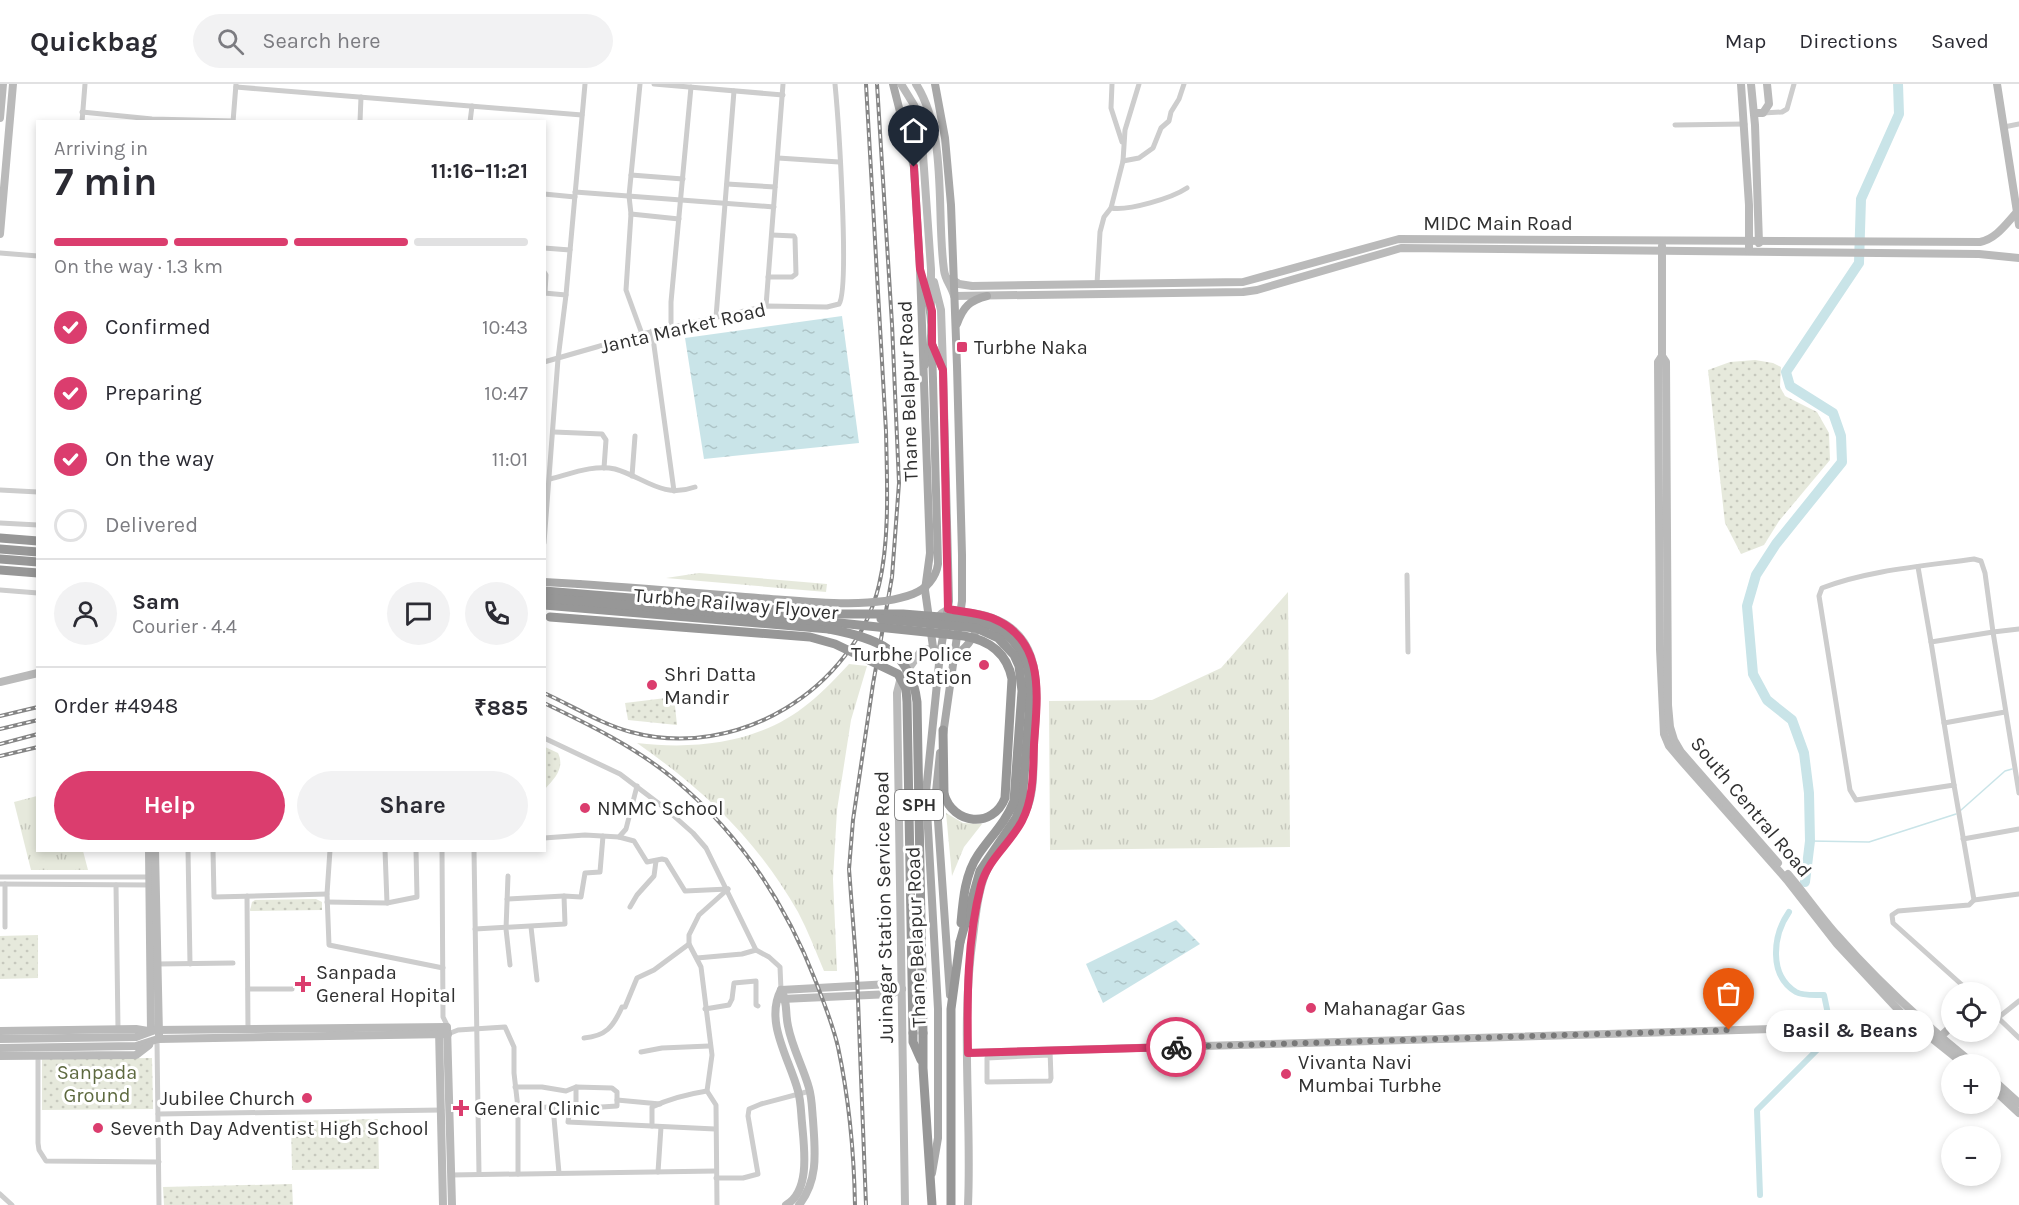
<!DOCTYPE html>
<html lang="en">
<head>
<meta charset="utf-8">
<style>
	:root { --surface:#fff; --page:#f2f2f3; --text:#2b2b33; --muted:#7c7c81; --line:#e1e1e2; --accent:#db3d6e }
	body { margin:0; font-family:Karla,sans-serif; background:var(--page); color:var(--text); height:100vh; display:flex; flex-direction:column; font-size:22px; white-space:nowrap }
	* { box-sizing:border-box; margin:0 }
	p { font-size:20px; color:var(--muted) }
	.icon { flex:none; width:33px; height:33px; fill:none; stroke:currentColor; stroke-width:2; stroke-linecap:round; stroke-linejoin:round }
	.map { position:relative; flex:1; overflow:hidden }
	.sheet { position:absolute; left:36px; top:36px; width:510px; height:732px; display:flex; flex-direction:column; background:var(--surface); border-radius:0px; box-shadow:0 3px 9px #0003 }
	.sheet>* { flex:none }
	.controls { position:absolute; left:1941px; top:898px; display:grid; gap:12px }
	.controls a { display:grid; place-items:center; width:60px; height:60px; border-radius:50%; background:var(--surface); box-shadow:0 3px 9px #0003; font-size:30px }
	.pin { position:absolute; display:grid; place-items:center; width:51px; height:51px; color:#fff; margin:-62px -26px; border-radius:50% 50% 50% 0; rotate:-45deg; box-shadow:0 0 6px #0007 }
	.pin .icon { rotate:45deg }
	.courier { position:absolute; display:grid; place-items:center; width:60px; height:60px; margin:-30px; border:4px solid #db3d6e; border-radius:50%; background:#fff; color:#222; box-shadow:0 2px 8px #0007 }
	.bubble { position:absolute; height:42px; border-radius:21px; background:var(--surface); box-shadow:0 3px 9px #0003; font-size:20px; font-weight:700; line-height:42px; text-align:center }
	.head em { font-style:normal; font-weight:700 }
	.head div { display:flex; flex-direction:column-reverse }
	.head { display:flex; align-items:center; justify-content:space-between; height:102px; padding:0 18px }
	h1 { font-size:39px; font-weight:700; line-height:45px }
	.bar { display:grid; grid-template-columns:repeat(4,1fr); gap:9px 6px; align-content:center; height:72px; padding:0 18px }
	.bar i { height:8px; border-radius:4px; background:var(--line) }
	.bar .selected { background:var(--accent) }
	.bar p { grid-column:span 4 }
	.line { display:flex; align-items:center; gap:15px; padding:0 18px; border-top:2px solid var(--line) }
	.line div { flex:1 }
	.round { display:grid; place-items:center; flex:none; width:63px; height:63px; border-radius:32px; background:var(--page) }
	ol { padding:0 18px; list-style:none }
	li { display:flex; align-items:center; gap:18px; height:66px }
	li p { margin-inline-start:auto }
	li .icon { padding:6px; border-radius:50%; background:var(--accent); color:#fff; stroke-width:4 }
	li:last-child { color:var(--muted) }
	li i { width:33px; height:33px; border:3px solid var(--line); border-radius:50% }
	.action { display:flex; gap:12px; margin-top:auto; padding:12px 18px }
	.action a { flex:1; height:69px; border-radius:36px; background:var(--accent); color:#fff; font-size:24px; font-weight:700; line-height:69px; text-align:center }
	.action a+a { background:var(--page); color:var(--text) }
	header { display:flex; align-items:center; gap:36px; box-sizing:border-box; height:84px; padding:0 30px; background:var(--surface); border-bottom:2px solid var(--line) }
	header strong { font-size:28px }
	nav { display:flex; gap:33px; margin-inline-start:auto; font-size:21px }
	.search { width:420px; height:54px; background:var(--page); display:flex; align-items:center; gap:15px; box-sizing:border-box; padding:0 21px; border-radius:33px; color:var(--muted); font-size:22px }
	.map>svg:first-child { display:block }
</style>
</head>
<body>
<header>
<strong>Quickbag</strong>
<div class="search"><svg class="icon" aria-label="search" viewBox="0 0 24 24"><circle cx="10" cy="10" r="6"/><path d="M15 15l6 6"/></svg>Search here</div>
<nav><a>Map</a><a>Directions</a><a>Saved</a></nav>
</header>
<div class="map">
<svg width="2019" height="1121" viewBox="0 0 2019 1121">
	<defs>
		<pattern id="grass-tufts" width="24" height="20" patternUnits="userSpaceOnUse" patternTransform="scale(1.5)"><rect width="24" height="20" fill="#e6e9dc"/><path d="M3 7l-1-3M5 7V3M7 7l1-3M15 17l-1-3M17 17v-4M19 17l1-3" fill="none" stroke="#c6c8bd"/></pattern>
		<pattern id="park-dots" width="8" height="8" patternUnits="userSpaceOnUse" patternTransform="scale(1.5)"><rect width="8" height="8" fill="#e6e9dc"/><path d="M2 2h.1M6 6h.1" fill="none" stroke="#c6c8bd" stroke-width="1.8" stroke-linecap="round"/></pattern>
		<pattern id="water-ripples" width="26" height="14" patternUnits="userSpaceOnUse" patternTransform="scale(1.5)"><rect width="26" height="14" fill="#c9e4e8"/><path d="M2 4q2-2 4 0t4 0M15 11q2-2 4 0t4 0" fill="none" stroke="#adc4c7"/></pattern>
	</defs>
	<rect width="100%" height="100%" fill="#fff"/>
	<g fill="url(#grass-tufts)">
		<polygon points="699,489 827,500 826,508 666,494"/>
		<polygon points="1288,508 1290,763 1050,766 1049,617 1152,616 1221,584"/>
		<path d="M849 580 867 582 851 636 837 726 833 795 837 887H824C816 868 808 847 798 828 757 756 704 706 637 659 697 666 761 659 809 619 824 607 836 594 849 580Z"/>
		<polygon points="37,712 38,766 83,767 88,786 31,786 14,718"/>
		<polygon points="946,729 963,739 982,740 964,763 952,792"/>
	</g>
	<g fill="url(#park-dots)">
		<polygon points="1755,276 1773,279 1781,283 1780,303 1785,312 1817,328 1829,349 1830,376 1779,437 1764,461 1741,470 1725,439 1708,286 1730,278"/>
		<polygon points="674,613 677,641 628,636 625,619"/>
		<path d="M545 663 558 669C565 684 555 694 545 705Z"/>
		<polygon points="316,815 322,818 322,826 250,827 252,818 255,816"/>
		<polygon points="38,851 38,894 0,895 0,852"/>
		<polygon points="152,974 153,1025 42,1026 42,975"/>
		<polygon points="378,1035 379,1085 292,1086 291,1037"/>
		<polygon points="292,1100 293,1121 164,1121 163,1103"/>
	</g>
	<g fill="url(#water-ripples)">
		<polygon points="842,232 859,359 704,375 685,254"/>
		<polygon points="1176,836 1200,860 1103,919 1086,880"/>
	</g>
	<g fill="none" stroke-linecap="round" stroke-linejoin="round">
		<g stroke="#c9e4e8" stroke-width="1.5">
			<polyline points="1960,727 2005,687 2012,685"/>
			<polyline points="1810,757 1869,758 1956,730"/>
		</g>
		<g stroke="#c9e4e8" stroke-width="6">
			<path d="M1789 828C1773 851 1768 891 1796 908 1803 912 1815 911 1824 911L1828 930"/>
			<polyline points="1760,1111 1757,1026 1828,955"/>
		</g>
		<polyline stroke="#c9e4e8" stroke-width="10" points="1805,798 1810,757 1809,709 1804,669 1792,636 1767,616 1753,590 1747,522 1756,491 1776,460 1842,378 1841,352 1833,329 1790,302 1786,288 1859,179 1861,115 1899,30 1898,0"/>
		<g stroke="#cdcdcd" stroke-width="5">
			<polyline points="640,0 629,112 631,130 626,206 642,250"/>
			<polyline points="654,0 783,11"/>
			<polyline points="1112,0 1111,24 1122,58"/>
			<polyline points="236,3 582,31"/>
			<polyline points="82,28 152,35 233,37"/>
			<polyline points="1763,29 1782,28 1787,25 1794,0"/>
			<polyline points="82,38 85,0"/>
			<polyline points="233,38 236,0"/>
			<polyline points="360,38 361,13"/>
			<polyline points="470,38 472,22"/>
			<polyline points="1675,41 1745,40"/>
			<polyline points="2004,43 2019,40"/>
			<polyline points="778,74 839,78"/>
			<polyline points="1123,77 1139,74 1153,64 1161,44 1169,37 1171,28 1179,15 1184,0"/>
			<polyline points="631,91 683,95"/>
			<polyline points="727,100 775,103"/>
			<polyline points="575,108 774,123"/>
			<polyline points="544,110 575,113"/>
			<path d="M1111 124C1129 127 1172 114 1187 104"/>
			<polyline points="631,130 679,135"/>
			<polyline points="544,164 570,166"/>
			<polyline points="0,169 38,172"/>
			<polyline points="544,188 546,191 545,209"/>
			<polyline points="768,193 792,193 796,190 795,154 794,152 772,151"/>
			<polyline points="1097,200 1100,148 1104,133 1111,124 1123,77 1125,46 1139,0"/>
			<polyline points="544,209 566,211"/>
			<polyline points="766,222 783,0"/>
			<polyline points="716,233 734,7"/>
			<polyline points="671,243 671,218 691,3"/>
			<polyline points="652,247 674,407"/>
			<path d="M544 278 642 250 766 222 827 223 839 220C850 204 838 31 835 0"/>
			<polyline points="554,348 602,350 606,356 604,384"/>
			<polyline points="632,392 635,352"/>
			<path d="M550 395C570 390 594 380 615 385 644 393 662 415 695 403"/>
			<polyline points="0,406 38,408"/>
			<polyline points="0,439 38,441"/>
			<polyline points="544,459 558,275 566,211 585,0"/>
			<polyline points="1918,483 1931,558"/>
			<polyline points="1407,491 1408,568"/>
			<polyline points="0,506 38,509"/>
			<polyline points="1944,639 2005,628"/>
			<polyline points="544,654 620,690 666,725 693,749 706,764 756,866 769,873 780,883 781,906"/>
			<polyline points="1954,701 1931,558 1993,548 2019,709"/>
			<polyline points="619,753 634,757 647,778 662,775 666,776 685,807 728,805"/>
			<polyline points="544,754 585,751 619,753 626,745 637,702"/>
			<polyline points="1963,755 2019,745"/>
			<polyline points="188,766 190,880"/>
			<polyline points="213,766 214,813 327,810"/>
			<polyline points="330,766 327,810 329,861 443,884"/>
			<polyline points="385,766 387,819"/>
			<polyline points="442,766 443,933 448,943"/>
			<polyline points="474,766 479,1090"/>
			<polyline points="508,792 506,845 510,881"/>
			<polyline points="0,793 151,793"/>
			<polyline points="0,800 151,801"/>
			<polyline points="5,800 5,843"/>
			<polyline points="116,801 118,945"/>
			<polyline points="247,812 248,946"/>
			<polyline points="507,815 564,812"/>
			<polyline points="1974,816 2019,810"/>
			<polyline points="327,818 387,819 417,813 416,766"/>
			<polyline points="630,823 637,811 654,792 656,777"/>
			<polyline points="531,843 537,896"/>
			<polyline points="475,845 565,840 564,812 581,813 585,789 600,788 603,752"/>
			<polyline points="697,874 742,870 756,866"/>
			<polyline points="157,880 233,879"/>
			<polyline points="248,905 292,905"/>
			<path d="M1971 909 1893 839 1892 831 1898 827 1969 821 1974 816 1954 701 1856 716 1850 706 1819 512 1822 504C1869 486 1924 482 1974 475L1981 477 1985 489 1993 548 2019 545"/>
			<polyline points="705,925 729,921 732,915 734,899 756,897 756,921 758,922"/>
			<polyline points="1990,926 2019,954"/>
			<polyline points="1999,933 2019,917"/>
			<polyline points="448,950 458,946 505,943 514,963 514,989 518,1024 518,1090"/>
			<path d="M584 954C606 952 613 943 622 923H625L637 894 654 886 689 860"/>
			<polyline points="157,956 159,1121"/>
			<polyline points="1050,966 1051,994 1050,997 987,998 987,974 1050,971"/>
			<polyline points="641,968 662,964 709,962"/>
			<polyline points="38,972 38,1059 39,1066 46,1077 159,1078"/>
			<polyline points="515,1003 542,1003 566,1007 576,1003 612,1004 617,1008 617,1022 570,1025 553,1023"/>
			<polyline points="576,1003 576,1025"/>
			<polyline points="617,1016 660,1020"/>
			<polyline points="570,1025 568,1038 715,1045"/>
			<polyline points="478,1029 518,1024 553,1023 559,1089"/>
			<polyline points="158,1030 442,1026"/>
			<path d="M652 1042V1023C669 1015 688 1010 707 1007"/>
			<polyline points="658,1088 661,1043"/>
			<polyline points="451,1091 716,1087"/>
			<polyline points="716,1094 743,1094 758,1090 748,1032 749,1025 761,1020 810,1007"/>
			<polyline points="0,1110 12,1121"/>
			<polyline points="717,1121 716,1021 707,1007 712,971 701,883 689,860 689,851 699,831 728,805"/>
		</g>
		<g stroke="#bababa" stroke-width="8">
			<polyline points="901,0 914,21 918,33 922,56 931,185 931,221"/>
			<path d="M916 0C948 50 936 129 944 186 945 196 952 203 954 212L1243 208 1257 206 1401 164 1979 170 2019 174"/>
			<polyline points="1741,0 1749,121 1749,167"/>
			<polyline points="1751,0 1755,41 1759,159"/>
			<polyline points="1997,0 2019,141"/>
			<polyline points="1754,29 1763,29 1769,20 1767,0"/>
			<polyline points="0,34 3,0"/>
			<polyline points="0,150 13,0"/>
			<polyline points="1662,162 1662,272 1658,278 1660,565 1664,650 1669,662 1680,675 1787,796 1837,860 1905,933 1965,981"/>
			<path d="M951 195 959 200 972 202 1243 198 1399 155 1980 158C1996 155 2006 140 2017 128"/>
			<polyline points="934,198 941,226 943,284"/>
			<polyline points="1662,272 1666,278 1668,621 1670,643 1674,656 1681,668 1778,779"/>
			<path d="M936 536C946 520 956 527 972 529 1046 540 1038 602 1034 658 1033 679 1035 702 1028 722 1020 746 1000 761 989 782 978 803 976 830 973 853 960 942 972 1032 968 1121"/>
			<polyline points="0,598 38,589"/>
			<polyline points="149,766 151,947"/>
			<polyline points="155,766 159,951"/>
			<path d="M1788 790C1805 810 1820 832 1837 851 1879 899 1925 941 1975 981"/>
			<path d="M781 906C764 938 790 976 798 1007 801 1017 801 1029 802 1039 804 1063 811 1107 786 1121"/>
			<path d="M781 906C788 918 785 929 788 942 792 963 803 983 809 1004 812 1014 812 1026 813 1036 815 1067 819 1095 799 1121"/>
			<polyline points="781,906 890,900 902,905"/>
			<polyline points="782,915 891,910 902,905"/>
			<polyline points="439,946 443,1121"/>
			<polyline points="0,947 136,945 148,947"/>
			<polyline points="1940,953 1952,942"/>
			<polyline points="0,955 136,953 155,946 447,943 452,1121"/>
			<polyline points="0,964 136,962 158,955 448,950"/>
			<polyline points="968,969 1876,942 1913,930"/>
			<polyline points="0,972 136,971 149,961"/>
			<polyline points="1990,993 2019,1019"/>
			<polyline points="1990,1002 2019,1029"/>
			<path d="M905 1121 897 609 900 597 921 567C932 563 943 565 953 572"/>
		</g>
		<g stroke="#a8a8a8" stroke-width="8">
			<polyline points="893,0 914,83 920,185 930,469 925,506 933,563 939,577"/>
			<polyline points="935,0 945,54 951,121 957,282 962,471 962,517 943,651"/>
			<path d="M924 200C932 230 935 251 925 281"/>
			<path d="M957 240C963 223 970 216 987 212"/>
			<polyline points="932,267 933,296"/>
			<polyline points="544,498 579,500"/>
			<path d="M953 572C970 564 975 548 984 532"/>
			<polyline points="940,669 936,708 950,911"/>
			<polyline points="932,1089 938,1054 938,925 926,708 940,570 949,517 943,286 932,260"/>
		</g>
		<g stroke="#979797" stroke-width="9">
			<polyline points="0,454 38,457"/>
			<polyline points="0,465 38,468"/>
			<polyline points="0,475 38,478"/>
			<polyline points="0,486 38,489"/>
			<polyline points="544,507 830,530"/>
			<polyline points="544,521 829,545"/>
			<polyline points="943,646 944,710"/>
			<polyline points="913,949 913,958 921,976"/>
			<polyline points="923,949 923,984 932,1121"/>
			<polyline points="951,1121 951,925 960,858"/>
		</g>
		<g stroke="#858585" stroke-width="4">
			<g id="rail">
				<path d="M544 609C573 622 601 640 631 648 736 677 854 606 879 501 890 455 887 395 886 347L866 0"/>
				<path d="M544 619C590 641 635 663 674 695 739 749 786 820 816 898 824 919 833 941 838 963 849 1015 854 1068 855 1121"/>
				<polyline points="0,632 38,623"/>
				<polyline points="0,645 38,636"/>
				<polyline points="0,660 38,650"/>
				<polyline points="0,672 38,663"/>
				<polyline points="866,1121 857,890 849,785 853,736 873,600 892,493 899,399 892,240 877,0"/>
			</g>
		</g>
		<use href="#rail" stroke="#fff" stroke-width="1.5" stroke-dasharray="4.5" stroke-linecap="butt"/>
		<path stroke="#a8a8a8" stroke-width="8" d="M579 500C639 504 698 509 758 514 801 517 872 526 913 510 926 505 936 494 938 480L933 296"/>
		<g stroke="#979797" stroke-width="9">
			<path d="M544 514 830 538 964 552C989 556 1007 569 1012 595L1005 714C993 745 953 741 944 710"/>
			<polyline points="830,530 903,530 965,535 990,541 1003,548 1013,557 1021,567 1027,580 1029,593 1029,629 1022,718 1016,734 980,787 960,858"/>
			<polyline points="550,533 810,553 835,560 898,590 906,605 907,618 913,949"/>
			<path d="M881 535 976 544 998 554 1014 571 1019 582 1022 607 1014 717C1006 738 991 752 978 771 965 790 963 816 961 839"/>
			<path d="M829 545C876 554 911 566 917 618L923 949"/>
		</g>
	</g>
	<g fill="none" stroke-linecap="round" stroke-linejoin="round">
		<polyline stroke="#787878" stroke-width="6" stroke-dasharray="0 10.8" points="1176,963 1729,946"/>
		<path stroke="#db3d6e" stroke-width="8" d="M914 83 920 185 932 227V260L943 286 948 525C963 528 978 529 992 534 1047 556 1037 614 1034 661 1033 686 1034 714 1022 737 1010 760 988 775 981 801 967 855 967 914 968 969L1176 963"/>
	</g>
	<g fill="#db3d6e" stroke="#fff" stroke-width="2">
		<rect x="956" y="257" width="12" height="12" rx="3"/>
		<circle cx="984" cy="581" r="6"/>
		<circle cx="652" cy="601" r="6"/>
		<circle cx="585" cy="724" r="6"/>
		<path d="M300 891h6v6h6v6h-6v6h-6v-6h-6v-6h6z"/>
		<circle cx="1311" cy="924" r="6"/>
		<circle cx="1286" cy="990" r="6"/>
		<circle cx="307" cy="1014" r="6"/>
		<path d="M458 1015h6v6h6v6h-6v6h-6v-6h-6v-6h6z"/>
		<circle cx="98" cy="1044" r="6"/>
	</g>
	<g text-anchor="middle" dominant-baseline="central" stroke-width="6" stroke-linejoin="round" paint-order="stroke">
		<rect fill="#fff" stroke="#6e6e6e" stroke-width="1.5" x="895" y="706" width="48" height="30" rx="4.5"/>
		<g font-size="18" font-weight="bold" fill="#303030">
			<text x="919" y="721">SPH</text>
		</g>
		<g font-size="20" fill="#303030" stroke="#fff">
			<text x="1498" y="139">MIDC Main Road</text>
			<text transform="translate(683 244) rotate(-13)">Janta Market Road</text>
			<text transform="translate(908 307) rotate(-92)">Thane Belapur Road</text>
			<text transform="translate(736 520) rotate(5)">Turbhe Railway Flyover</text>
			<text transform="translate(1751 723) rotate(50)">South Central Road</text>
			<text transform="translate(884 823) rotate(-91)">Juinagar Station Service Road</text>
			<text transform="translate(916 853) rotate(-92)">Thane Belapur Road</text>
		</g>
		<g font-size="20" fill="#303030" stroke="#fff" text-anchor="start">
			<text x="974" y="263">Turbhe Naka</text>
			<text x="972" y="570" text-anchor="end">Turbhe Police<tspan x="972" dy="23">Station</tspan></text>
			<text x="664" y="590">Shri Datta<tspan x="664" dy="23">Mandir</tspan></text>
			<text x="597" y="724">NMMC School</text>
			<text x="316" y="888">Sanpada<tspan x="316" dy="23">General Hopital</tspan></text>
			<text x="1323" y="924">Mahanagar Gas</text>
			<text x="1298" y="978">Vivanta Navi<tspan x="1298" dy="23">Mumbai Turbhe</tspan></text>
			<text x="295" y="1014" text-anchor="end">Jubilee Church</text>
			<text x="474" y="1024">General Clinic</text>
			<text x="110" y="1044">Seventh Day Adventist High School</text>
		</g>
		<g font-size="20" fill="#5d693f" stroke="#fff">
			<text x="97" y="988">Sanpada<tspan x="97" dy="23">Ground</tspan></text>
		</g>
	</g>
</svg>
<div class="controls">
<a><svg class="icon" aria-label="locate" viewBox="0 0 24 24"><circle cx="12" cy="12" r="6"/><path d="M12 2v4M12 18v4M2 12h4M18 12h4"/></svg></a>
<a>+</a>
<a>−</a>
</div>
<div class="pin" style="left:1729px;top:946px;background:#ea580c"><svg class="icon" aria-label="bag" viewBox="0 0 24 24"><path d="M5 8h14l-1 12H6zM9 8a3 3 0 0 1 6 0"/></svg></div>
<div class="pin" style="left:914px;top:83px;background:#1f2937"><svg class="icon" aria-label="home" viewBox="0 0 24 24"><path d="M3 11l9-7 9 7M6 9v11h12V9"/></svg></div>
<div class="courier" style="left:1176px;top:963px"><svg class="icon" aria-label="bike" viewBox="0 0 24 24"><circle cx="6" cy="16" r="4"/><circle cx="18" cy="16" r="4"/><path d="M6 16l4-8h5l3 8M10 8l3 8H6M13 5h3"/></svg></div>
<div class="bubble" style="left:1766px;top:926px;width:168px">Basil &amp; Beans</div>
<section class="sheet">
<div class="head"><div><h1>7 min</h1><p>Arriving in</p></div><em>11:16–11:21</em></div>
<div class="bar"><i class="selected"></i><i class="selected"></i><i class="selected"></i><i></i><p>On the way · 1.3 km</p></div>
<ol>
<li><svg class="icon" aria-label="check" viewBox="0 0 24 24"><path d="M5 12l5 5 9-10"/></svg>Confirmed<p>10:43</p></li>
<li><svg class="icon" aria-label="check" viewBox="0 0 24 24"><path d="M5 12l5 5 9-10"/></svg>Preparing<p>10:47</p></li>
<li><svg class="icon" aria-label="check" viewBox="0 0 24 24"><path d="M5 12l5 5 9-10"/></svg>On the way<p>11:01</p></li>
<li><i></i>Delivered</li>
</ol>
<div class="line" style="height:108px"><a class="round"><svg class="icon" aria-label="person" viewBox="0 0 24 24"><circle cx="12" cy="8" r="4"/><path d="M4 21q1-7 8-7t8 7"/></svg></a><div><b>Sam</b><p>Courier · 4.4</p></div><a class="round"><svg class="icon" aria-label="chat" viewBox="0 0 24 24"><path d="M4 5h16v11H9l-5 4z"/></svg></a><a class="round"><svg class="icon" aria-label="phone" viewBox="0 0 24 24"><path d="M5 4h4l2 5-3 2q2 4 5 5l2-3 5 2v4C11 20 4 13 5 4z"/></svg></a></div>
<div class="line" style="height:78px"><div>Order #4948</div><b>₹885</b></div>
<div class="action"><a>Help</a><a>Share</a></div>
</section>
</div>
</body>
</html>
